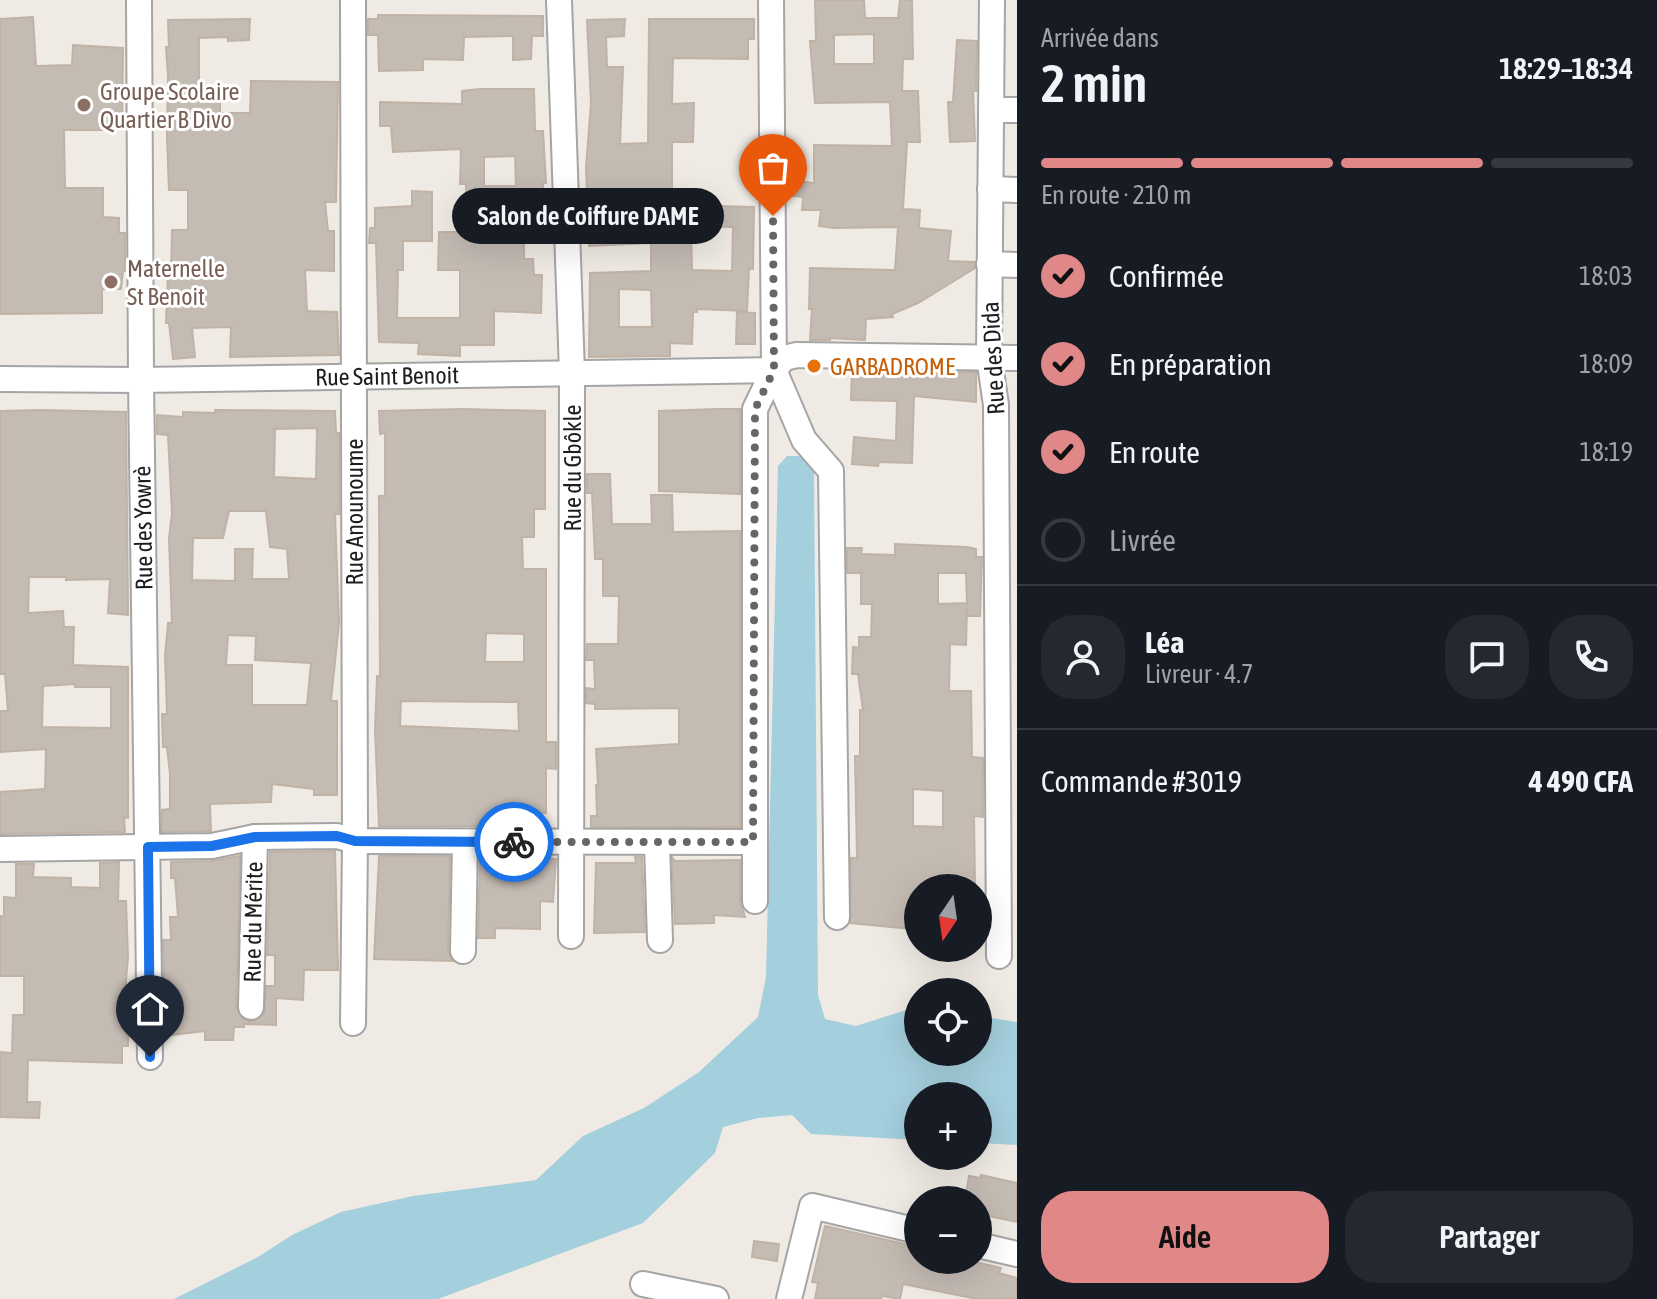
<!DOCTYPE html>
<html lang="fr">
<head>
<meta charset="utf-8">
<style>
	:root { --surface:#171b24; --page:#242831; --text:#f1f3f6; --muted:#9ea1a6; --line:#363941; --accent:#e08787 }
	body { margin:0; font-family:"Asap Condensed",sans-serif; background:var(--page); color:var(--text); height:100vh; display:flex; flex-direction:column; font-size:30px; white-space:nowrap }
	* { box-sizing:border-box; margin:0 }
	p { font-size:26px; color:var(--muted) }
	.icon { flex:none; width:44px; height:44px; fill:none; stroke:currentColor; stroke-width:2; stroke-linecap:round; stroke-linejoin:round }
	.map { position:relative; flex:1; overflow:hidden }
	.side { display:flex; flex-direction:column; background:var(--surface); width:640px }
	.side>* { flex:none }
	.needle { width:52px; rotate:193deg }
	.controls { position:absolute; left:904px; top:874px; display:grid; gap:16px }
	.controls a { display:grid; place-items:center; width:88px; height:88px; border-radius:50%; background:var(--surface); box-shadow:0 8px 32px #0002; font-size:40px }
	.pin { position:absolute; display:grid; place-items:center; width:68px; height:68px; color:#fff; margin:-82px -34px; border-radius:50% 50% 50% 0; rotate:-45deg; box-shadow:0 0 8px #0007 }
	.pin .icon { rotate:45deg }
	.courier { position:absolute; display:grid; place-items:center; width:80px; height:80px; margin:-40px; border:6px solid #1a73e8; border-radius:50%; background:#fff; color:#222; box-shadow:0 2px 10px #0007 }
	.bubble { position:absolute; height:56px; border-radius:28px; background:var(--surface); box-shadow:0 8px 32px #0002; font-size:26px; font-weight:600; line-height:56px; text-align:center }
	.summary em { font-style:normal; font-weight:600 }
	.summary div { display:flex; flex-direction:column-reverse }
	.summary { display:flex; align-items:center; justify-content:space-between; height:136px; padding:0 24px }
	h1 { font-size:52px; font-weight:600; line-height:60px }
	.bar { display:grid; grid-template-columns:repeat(4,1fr); gap:12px 8px; align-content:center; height:96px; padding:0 24px }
	.bar i { height:10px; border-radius:6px; background:var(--line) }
	.bar .on { background:var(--accent) }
	.bar p { grid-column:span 4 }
	.line { display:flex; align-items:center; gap:20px; padding:0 24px; border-top:2px solid var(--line) }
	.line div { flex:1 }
	.round { display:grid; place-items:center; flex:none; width:84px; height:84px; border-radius:32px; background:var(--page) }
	ol { padding:0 24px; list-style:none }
	li { display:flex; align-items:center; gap:24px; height:88px }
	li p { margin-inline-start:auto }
	li .icon { padding:8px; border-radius:50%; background:var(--accent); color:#111; stroke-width:4 }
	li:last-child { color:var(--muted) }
	li i { width:44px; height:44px; border:4px solid var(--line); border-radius:50% }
	.button { display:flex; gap:16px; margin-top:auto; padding:16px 24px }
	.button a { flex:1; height:92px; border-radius:32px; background:var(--accent); color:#111; font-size:32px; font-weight:600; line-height:92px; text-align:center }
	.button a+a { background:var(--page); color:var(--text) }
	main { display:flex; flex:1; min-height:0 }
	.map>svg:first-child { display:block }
</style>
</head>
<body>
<main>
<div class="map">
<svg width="1017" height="1299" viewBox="0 0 1017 1299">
	<rect width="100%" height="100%" fill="#efebe4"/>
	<polygon fill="#a4cfdd" points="787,456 803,456 814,467 818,995 825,1019 856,1026 909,1009 918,1009 918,1052 978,1052 978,1016 1017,1022 1017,1145 978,1143 978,1096 918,1096 918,1140 811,1134 792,1115 758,1118 723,1127 715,1153 643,1223 438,1299 174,1299 258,1257 292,1235 341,1212 413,1196 536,1180 583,1136 644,1108 699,1072 758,1017 766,977 778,466"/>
	<g fill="#c4bbb3" stroke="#c1b2a6" stroke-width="2" fill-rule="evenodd">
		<path d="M815 0H864L865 18H898L900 0H912L913 59H903L902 91H918L920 142H907L903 209 920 210 919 228 951 231 948 261 974 262 975 268 918 303 892 314 893 317 866 319 865 340 830 338V340H810L812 309H809L810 268 895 270 898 227 834 228 819 226 821 210H802L803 197 788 195 787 180 814 183V145L892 146 890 102 815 103 810 41H816ZM874 34V64H834V35Z"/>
		<polygon points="378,15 543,16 543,36 532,36 531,59 513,60 513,36 464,37 463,60 423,59 423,70 379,71 378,35 368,35 368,19 378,19"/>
		<polygon points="33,17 36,66 72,65 73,45 123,48 122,130 64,130 65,188 103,188 103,217 119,218 119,233 125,233 125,271 123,271 121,289 102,289 102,313 0,314 0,19"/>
		<polygon points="250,19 249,40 228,41 228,37 199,38 199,87 220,87 220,113 250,113 251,81 338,82 336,202 325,202 328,231 334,231 334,271 305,270 307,311 337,312 339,355 230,357 231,327 192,328 195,357 173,359 169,323 166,323 168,272 171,272 172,230 188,230 188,190 169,190 167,137 168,76 166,47 169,47 168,20"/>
		<path d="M625 19 624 36 606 37 607 67H623L620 144 648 143 649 19H754V39H748V59L673 58 672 104 694 103 693 142H672V205L754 207 753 269 749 268 747 311 697 309V312H693L692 344 670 343V356L589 357 590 273 651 271V243L589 246 586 167 591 103 587 20ZM691 226 733 227 732 271 692 270ZM619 289 651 290 652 327H619Z"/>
		<polygon points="957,40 977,41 976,91 973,91 975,141 950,142 948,102 953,102"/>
		<path d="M480 89H534L535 131H543L546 183H543V229H524V259H533L534 275H542L541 313 494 311V345H460V356L418 354 419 343 379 342 376 243H369L370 228H375V208L412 206V191L432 192V241H403V270H398L397 318H460V270H438L439 232H466V184H460L461 149 393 152 391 126H380V102L462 104V91ZM515 156 516 186H484V157Z"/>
		<polygon points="737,312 755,313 755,344 736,344"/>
		<polygon points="852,371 976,372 976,402 914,396 912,463 879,462 878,466 852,464 854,437 896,441 897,401 851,400"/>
		<path d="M463 409 545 411V509H534V537H522L523 569H546V742H556V769L546 768V813L531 814V826H379L375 730 377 676H380L379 496H385V433L380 434 379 411ZM486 633 524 634V662H485ZM401 701 518 702 519 731 400 726Z"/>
		<polygon points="718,409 740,409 740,494 659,491 659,411"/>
		<path d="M40 410 126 412 128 615 108 613 110 579 66 580V577H29L28 613 63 611 64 627H74L73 665 128 667V818L124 817 125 832 0 834V792L45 789 46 749 0 752V711H8L5 674H0V411ZM75 684V687H111V728L42 727 43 686Z"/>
		<path d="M215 410 335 411 336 433H339V514H335L339 623 331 701H337V795H314V789L272 784 271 802 210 804 211 831 162 832V810L170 809V774L167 747H163L162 714H167L165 656 168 623H172L169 538 172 514 168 435 157 434V415L183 417V412L215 413ZM317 428 316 479 274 477 275 429ZM229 511H266L270 547 287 549 289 579H252L253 549H235V581L192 580 193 538H223ZM228 635 256 636 255 660 311 663 307 705H252V665H226Z"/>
		<polygon points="587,474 610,474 612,524 652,524 651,495 672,495 673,532 740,531 740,827 591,827 591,816 597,816 596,785 598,785 596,749 679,744 679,708 595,709 595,704 586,703 586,688 595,689 594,660 586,660 587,644 618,644 619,596 603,596 603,559 595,559 592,493 587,493"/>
		<path d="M895 544 967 547 976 549V557H982L980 616H967V608L966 645 950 644 949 691H971L972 757 983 758V817L974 816 975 888H918V929H912L850 923 851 858H857L855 756H860V710H863L858 674H852L853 647 859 648V637H871L872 604H861V573H847V548H862L861 554 895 555ZM938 573H966L967 603 938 604ZM913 789 943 791V827L913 826Z"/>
		<polygon points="335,851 338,970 304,970 303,1000 276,998 276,1025 244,1024 244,1027 234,1027 233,1040 205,1040 205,1031 173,1035 169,999 164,999 163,940 171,940 170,917 178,917 175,878 171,878 171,862 212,861 240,856 236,1007 243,1019 251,1022 264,1014 266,986 275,986 275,955 267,955 270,852"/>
		<polygon points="379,856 450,856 448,951 453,961 374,959"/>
		<polygon points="480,856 499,856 499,860 541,865 542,858 556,859 553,902 540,901 540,929 495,928 495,938 478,938"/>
		<polygon points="635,857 642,857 645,932 594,933 596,863 636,863"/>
		<polygon points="672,857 675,861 740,860 740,901 745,917 714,915 714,923 675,924"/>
		<polygon points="119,862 118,901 126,901 128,957 124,1004 129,1004 128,1046 122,1046 122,1063 28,1060 27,1102 40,1102 39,1118 0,1117 0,1052 12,1053 13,1015 24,1015 24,976 0,976 0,916 4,916 4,897 16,898 16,864 34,864 33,877 71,878 71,887 100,888 100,863"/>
		<polygon points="981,1175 1017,1183 1017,1222 978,1214 978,1200 965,1200 969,1176 981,1178"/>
		<polygon points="825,1226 918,1247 918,1260 967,1260 1001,1268 999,1273 1017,1278 1017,1299 977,1299 903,1284 900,1299 882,1296 881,1299 815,1299 818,1283 812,1282"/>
		<polygon points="754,1241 779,1244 777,1261 752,1257"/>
	</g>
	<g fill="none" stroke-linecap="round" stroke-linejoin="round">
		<g stroke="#a5a5a5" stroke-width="28">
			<g id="minor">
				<polyline points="139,0 141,380 150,1057"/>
				<polyline points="353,0 355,841 353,1023"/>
				<polyline points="559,0 572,373 571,936"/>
				<polyline points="771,0 774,370 804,440 831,471 837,917"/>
				<polyline points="992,0 989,357 996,405 999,956"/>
				<polyline points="991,110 1017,110"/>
				<polyline points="990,189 1017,190"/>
				<polyline points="989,264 1017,265"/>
				<polyline points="0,379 141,380 774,370"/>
				<polyline points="657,843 660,940"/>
				<polyline points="0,849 212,846 255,837 337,836 355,841 753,842"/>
				<polyline points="755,901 755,409 774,370 784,358 797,355 1017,358"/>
				<polyline points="463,951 465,842"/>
				<polyline points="251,1007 255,837"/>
				<polyline points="978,1245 1017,1254"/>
				<polyline points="643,1284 716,1299"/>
				<polyline points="789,1299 812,1206 918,1231"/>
			</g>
		</g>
		<use href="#minor" stroke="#fff" stroke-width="24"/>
	</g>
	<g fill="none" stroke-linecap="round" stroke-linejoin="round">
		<polyline stroke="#676663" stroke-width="8" stroke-dasharray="0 14.4" points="514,842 753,842 755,409 774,370 773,216"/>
		<polyline stroke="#1a73e8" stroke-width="10" points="150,1057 148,847 212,846 255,837 337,836 355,841 514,842"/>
	</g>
	<g fill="#8d6e63" stroke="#fff" stroke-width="3">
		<circle cx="84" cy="105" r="8"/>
		<circle cx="111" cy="282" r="8"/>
	</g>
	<circle fill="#e8710a" stroke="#fff" stroke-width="3" cx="814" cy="366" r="8"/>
	<g text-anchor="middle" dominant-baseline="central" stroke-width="6" stroke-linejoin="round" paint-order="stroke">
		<g font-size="24" fill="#785e54" stroke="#fff" text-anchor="start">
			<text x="100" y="91">Groupe Scolaire<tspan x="100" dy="28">Quartier B Divo</tspan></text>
			<text x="127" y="268">Maternelle<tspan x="127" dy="28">St Benoit</tspan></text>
		</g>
		<g font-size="24" fill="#1e1e1e" stroke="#fff">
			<text transform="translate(993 358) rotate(-93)">Rue des Dida</text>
			<text transform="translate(387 376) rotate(-1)">Rue Saint Benoit</text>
			<text transform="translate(572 468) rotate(-90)">Rue du Gbôkle</text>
			<text transform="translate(354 512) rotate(-90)">Rue Anounoume</text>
			<text transform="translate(143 528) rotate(-91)">Rue des Yowrè</text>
			<text transform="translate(253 922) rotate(-89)">Rue du Mérite</text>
		</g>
		<g font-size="24" fill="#c56008" stroke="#fff" text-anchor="start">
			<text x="830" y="366">GARBADROME</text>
		</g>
	</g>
</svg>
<div class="controls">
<a><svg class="needle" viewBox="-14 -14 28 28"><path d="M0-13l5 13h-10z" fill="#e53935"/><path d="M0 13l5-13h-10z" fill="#9ea1a6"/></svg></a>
<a><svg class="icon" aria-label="locate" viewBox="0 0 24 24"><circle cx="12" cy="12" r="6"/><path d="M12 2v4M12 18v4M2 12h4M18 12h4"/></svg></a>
<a>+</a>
<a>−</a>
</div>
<div class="pin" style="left:773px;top:216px;background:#ea580c"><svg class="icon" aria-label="bag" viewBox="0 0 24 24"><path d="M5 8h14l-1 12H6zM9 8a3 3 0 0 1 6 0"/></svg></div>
<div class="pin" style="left:150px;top:1057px;background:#1f2937"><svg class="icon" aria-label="home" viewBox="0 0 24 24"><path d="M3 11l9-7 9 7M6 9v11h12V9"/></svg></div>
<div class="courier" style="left:514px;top:842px"><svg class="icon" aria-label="bike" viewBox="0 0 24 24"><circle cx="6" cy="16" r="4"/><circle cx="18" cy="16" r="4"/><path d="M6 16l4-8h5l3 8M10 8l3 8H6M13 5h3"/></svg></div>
<div class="bubble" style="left:452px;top:188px;width:272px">Salon de Coiffure DAME</div>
</div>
<section class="side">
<div class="summary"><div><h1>2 min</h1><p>Arrivée dans</p></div><em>18:29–18:34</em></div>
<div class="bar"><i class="on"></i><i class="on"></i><i class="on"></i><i></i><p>En route · 210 m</p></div>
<ol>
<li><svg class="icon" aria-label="check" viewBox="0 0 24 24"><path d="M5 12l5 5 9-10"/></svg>Confirmée<p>18:03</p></li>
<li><svg class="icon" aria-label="check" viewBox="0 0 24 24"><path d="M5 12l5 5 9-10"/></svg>En préparation<p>18:09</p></li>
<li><svg class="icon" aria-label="check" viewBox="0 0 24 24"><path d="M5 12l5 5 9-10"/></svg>En route<p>18:19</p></li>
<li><i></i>Livrée</li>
</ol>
<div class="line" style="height:144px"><a class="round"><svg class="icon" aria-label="person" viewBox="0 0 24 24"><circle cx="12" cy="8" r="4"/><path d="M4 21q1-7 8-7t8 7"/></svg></a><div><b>Léa</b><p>Livreur · 4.7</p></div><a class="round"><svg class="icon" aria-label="chat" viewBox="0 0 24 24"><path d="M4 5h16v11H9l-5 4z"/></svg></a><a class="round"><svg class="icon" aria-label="phone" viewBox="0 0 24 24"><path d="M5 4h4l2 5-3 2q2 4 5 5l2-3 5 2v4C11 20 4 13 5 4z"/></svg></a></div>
<div class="line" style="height:104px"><div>Commande #3019</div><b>4 490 CFA</b></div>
<div class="button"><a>Aide</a><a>Partager</a></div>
</section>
</main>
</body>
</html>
